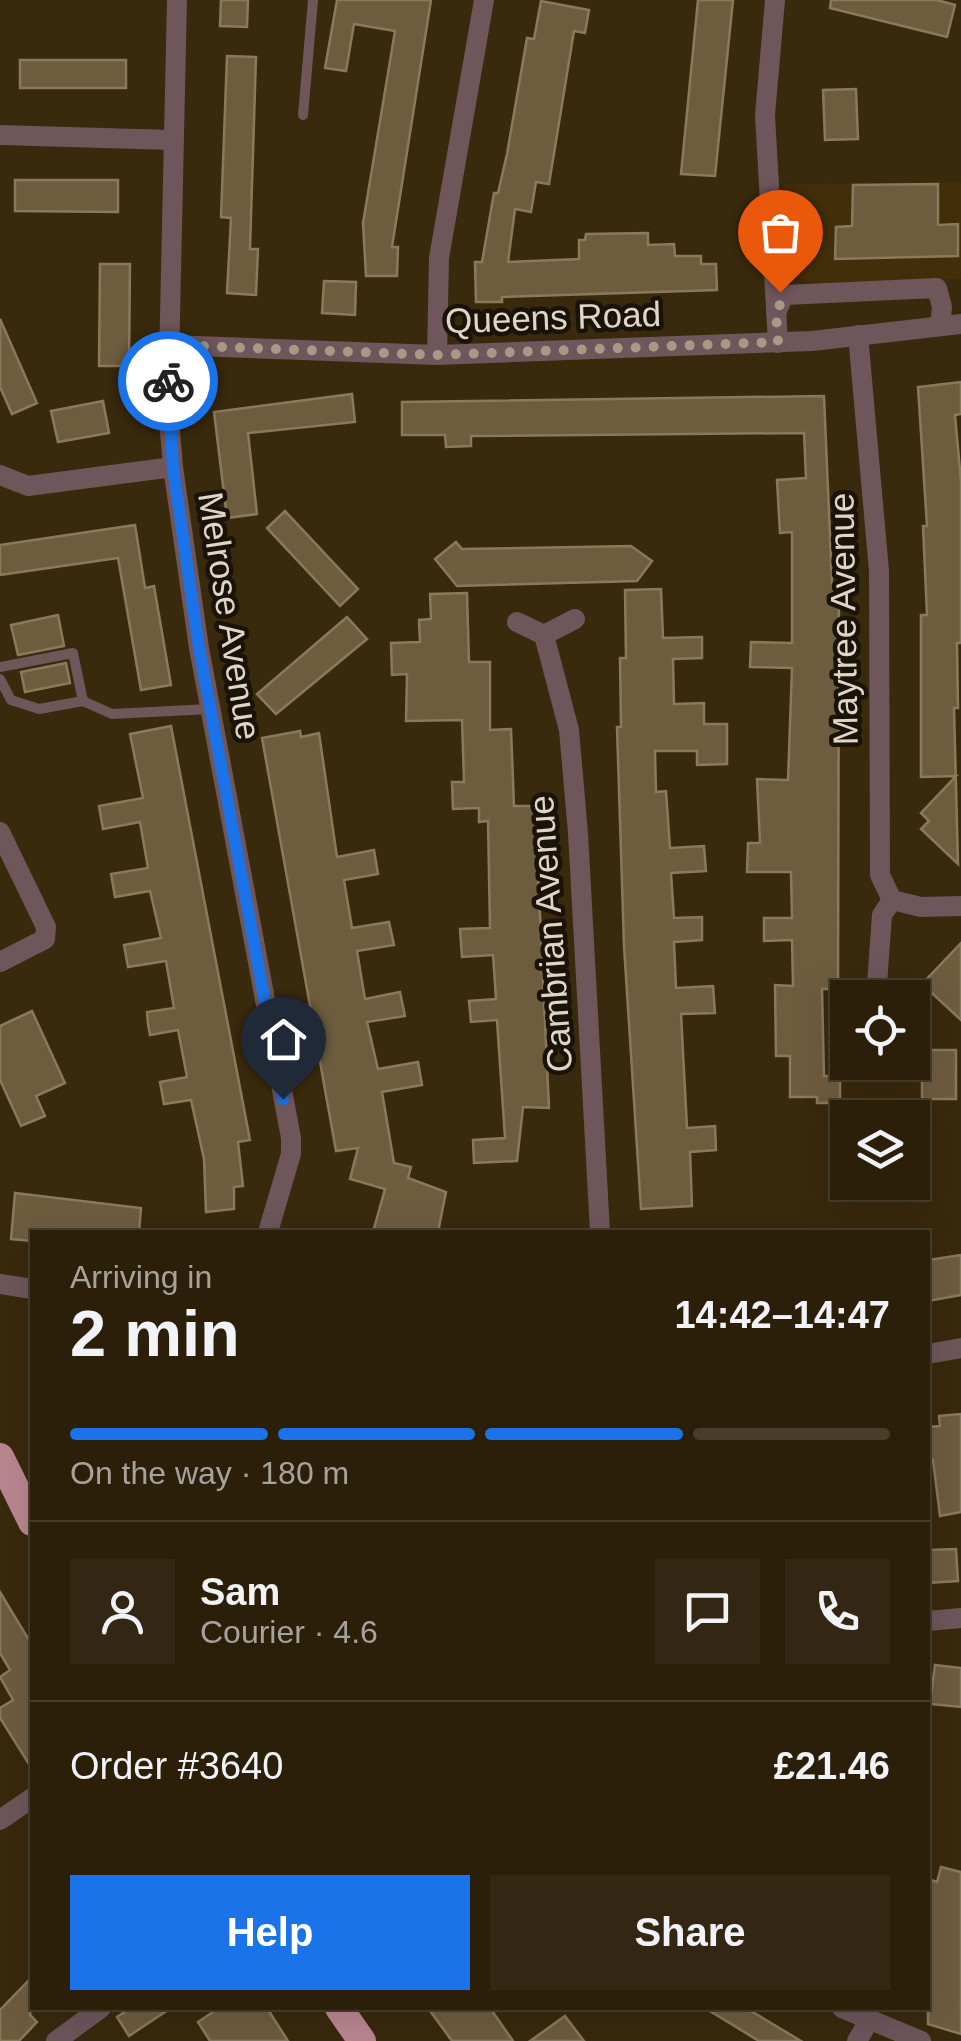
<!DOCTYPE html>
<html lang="en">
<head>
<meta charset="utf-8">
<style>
	:root { --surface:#2b1f0a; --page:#332713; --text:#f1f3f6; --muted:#a6a29c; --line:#473d2b; --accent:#1a73e8 }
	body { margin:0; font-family:Arial,sans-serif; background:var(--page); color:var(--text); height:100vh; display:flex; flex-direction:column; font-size:38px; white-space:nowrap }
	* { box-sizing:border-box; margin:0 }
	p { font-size:32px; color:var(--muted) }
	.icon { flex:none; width:55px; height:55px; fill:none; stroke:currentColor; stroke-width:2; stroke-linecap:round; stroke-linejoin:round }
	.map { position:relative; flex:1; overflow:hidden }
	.details { position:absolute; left:30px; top:1230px; width:900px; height:780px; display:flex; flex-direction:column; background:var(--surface); border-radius:0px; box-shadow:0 10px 40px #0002,0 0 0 2px var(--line) }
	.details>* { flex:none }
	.tools { position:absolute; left:830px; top:980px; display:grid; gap:20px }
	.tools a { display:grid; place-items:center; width:100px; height:100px; border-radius:0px; background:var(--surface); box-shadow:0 10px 40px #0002,0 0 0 2px var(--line); font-size:50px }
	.pin { position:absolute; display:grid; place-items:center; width:85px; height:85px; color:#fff; margin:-102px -42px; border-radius:50% 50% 50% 0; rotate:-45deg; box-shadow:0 0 10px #0007 }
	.pin .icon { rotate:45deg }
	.courier { position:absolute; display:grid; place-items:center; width:100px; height:100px; margin:-50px; border:8px solid #1a73e8; border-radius:50%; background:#fff; color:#222; box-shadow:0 2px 12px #0007 }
	.overview em { font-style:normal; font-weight:700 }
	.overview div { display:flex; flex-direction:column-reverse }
	.overview { display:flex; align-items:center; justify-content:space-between; height:170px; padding:0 40px }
	h1 { font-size:65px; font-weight:700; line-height:75px }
	.bar { display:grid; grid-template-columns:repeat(4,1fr); gap:15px 10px; align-content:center; height:120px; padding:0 40px }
	.bar i { height:12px; border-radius:8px; background:var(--line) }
	.bar .active { background:var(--accent) }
	.bar p { grid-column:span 4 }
	.line { display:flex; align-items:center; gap:25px; padding:0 40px; border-top:2px solid var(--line) }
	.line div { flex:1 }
	.round { display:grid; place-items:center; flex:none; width:105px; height:105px; border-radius:0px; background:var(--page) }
	.button { display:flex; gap:20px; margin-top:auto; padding:20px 40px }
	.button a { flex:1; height:115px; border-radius:0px; background:var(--accent); color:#fff; font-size:40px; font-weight:700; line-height:115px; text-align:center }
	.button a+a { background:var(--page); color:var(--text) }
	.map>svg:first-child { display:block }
</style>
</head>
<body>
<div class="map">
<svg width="961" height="2041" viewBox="0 0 961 2041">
	<rect width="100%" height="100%" fill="#39290d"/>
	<polygon fill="#432e0a" points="961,182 961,279 817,283 798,278 786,263 780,189 784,184"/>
	<g fill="#6e5c3f" stroke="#8b795b" stroke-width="2.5">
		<polygon points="221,0 248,0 247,27 220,26"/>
		<polygon points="337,0 431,0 392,247 398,247 397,276 366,276 363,223 395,31 354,24 346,71 325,68"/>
		<polygon points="698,0 733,0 715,176 681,174"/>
		<polygon points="831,0 937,0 955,5 947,37 830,8"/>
		<polygon points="541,1 589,10 585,33 574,31 549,184 536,182 531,212 515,209 508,262 579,259 579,240 585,240 586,234 648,233 648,245 674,244 675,256 701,256 701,264 716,264 717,290 502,297 502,302 476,302 475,262 482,262 494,193 498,193 507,154 527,38 534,39"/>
		<polygon points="227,56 256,57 250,249 258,249 256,295 227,293 231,218 221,217"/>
		<rect x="20" y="60" width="106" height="28"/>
		<polygon points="856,89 858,139 825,140 823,90"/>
		<polygon points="15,180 118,180 118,212 15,211"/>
		<polygon points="938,184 938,225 958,224 958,256 835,259 836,227 852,226 853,185"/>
		<polygon points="100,264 130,264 129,366 99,366"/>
		<polygon points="324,281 356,282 355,315 322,313"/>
		<polygon points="0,319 37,403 12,414 0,387"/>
		<polygon points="961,382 961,414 955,415 961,481 961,643 957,643 958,708 954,708 958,864 921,829 929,821 921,813 956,776 921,777 921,615 927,615 923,526 927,526 918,387"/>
		<polygon points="352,394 355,422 248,433 257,514 227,518 214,412"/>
		<polygon points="824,396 832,583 839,583 838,989 822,989 824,1076 840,1076 840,1103 817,1103 817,1097 790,1097 790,1056 776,1056 775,985 793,986 792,940 764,941 764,918 792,918 791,872 747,872 748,843 760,843 757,779 788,780 792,668 750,667 751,642 792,643 792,532 780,533 777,480 806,478 804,433 471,436 471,446 446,447 445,435 402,435 402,402"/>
		<polygon points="103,401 109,433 58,442 51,411"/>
		<polygon points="285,511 358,589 340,606 267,528"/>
		<polygon points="135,525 145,588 154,586 171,685 141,690 118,558 0,575 0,545"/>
		<polygon points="456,542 462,549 631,546 652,561 637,581 457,586 435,559"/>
		<polygon points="661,589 663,638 702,637 702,658 673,659 674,704 704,703 704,724 727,724 727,764 697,765 697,751 655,751 656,792 666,791 670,848 704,846 706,871 671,873 674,918 702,917 702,940 674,942 676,988 713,986 715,1013 681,1014 687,1128 715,1126 716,1150 690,1152 692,1206 641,1209 624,946 617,727 621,727 620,658 626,658 625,590"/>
		<polygon points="467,593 469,662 490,662 490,730 511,729 514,806 535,806 549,1108 523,1107 517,1161 474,1163 473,1140 505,1138 497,1020 471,1022 469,1001 496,999 493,955 462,957 460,929 490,928 488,821 479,822 479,808 453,809 452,782 464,782 462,720 406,721 407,674 392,675 391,643 420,642 419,620 431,619 430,594"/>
		<polygon points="58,615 64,646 18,655 11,625"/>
		<polygon points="347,617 367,639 276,714 257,694"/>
		<polygon points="66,663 70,683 25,692 21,672"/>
		<polygon points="171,726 250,1140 238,1142 243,1186 234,1187 234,1209 206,1212 204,1159 191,1100 164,1104 160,1082 187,1077 178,1030 150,1035 148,1024 147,1012 174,1008 166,961 128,967 124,945 161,938 150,891 115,897 111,874 148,868 140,822 103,829 99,806 143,798 130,734"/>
		<polygon points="300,731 301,737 319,733 337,857 374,850 378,874 344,880 352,928 389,922 394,945 357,951 365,999 400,992 405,1016 367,1022 378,1069 418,1062 422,1085 382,1092 394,1163 411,1167 408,1178 446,1192 438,1232 373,1232 385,1189 350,1179 358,1148 336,1151 262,738"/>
		<polygon points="961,943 961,1020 922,984"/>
		<polygon points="32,1011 65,1083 36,1096 45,1116 21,1126 0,1080 0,1026"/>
		<rect x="922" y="1050" width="34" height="49"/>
		<polygon points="15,1193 141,1208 139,1232 32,1232 32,1241 11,1239"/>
		<polygon points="961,1255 961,1295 928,1301 928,1260"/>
		<polygon points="961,1414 961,1512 940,1516 933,1460 928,1461 928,1427 940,1426 939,1416"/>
		<polygon points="956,1549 958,1581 928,1583 928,1550"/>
		<polygon points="0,1592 32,1645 32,1769 0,1718 0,1708 13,1700 0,1677 10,1670 0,1653"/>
		<polygon points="935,1665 961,1668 961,1707 930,1704"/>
		<polygon points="941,1867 961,1872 961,2034 928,2024 928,1879 937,1882"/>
		<polygon points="32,1977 30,2015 37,2022 19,2041 0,2041 0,2010"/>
		<polygon points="131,2008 171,2008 129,2036 117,2017"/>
		<polygon points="219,2008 267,2008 288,2041 210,2041 198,2022"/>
		<polygon points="428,2008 490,2008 513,2041 452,2041"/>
		<polygon points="705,2008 746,2008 801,2041 759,2041"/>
		<polygon points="565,2016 584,2041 530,2041"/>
	</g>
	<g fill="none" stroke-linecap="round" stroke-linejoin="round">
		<g stroke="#6e565b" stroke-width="10">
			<polyline points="303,115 313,0"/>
			<polyline points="0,667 73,653 83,701"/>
			<polyline points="0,679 11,700 39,709 83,701 112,714 210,709"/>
		</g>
		<g stroke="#6e565b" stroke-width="20">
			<polyline points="177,0 168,407 173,467 199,648 291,1138 291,1154 268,1232"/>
			<polyline points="775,0 765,115 778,343"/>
			<polyline points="0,135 172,140"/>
			<polyline points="776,313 784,295 937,288 942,307 940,326"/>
			<polyline points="858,335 879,571 880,875 892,900 921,907 961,906"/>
			<polyline points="169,345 437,355 812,341 961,324"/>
			<polyline points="437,355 439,258 484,0"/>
			<polyline points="0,475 28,486 173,467"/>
			<polyline points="517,622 544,635 575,619"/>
			<polyline points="544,635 569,730 578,833 600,1232"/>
			<polyline points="0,832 46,927 45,939 0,962"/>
			<polyline points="876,998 882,915 892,900"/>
			<polyline points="0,1284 32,1289"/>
			<polyline points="928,1354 961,1348"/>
			<polyline points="928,1621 961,1618"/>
			<polyline points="0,1820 32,1798"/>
			<polyline points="842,2008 921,2041"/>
			<polyline points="56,2041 101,2008"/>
			<polyline points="857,2041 870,2019"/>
		</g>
		<g stroke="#ba8791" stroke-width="28">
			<polyline points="0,1457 32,1522"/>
			<polyline points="339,2008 362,2041"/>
		</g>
	</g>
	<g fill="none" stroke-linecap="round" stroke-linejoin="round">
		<polyline stroke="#a69985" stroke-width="10" stroke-dasharray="0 18" points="168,381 168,345 437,355 778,342 776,314 784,295 780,292"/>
		<polyline stroke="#1a73e8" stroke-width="12" points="168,381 173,468 199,648 283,1099"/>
	</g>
	<g text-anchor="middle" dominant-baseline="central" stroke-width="9" stroke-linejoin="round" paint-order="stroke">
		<g font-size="35" fill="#e0d5c6" stroke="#1a1308">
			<text transform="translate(553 317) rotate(-2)">Queens Road</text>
			<text transform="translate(230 616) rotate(81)">Melrose Avenue</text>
			<text transform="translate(843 619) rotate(-91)">Maytree Avenue</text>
			<text transform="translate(550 934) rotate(-94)">Cambrian Avenue</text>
		</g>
	</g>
</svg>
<div class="tools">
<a><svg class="icon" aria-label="locate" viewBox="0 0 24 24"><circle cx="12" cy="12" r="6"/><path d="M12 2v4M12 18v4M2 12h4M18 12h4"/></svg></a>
<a><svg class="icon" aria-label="layers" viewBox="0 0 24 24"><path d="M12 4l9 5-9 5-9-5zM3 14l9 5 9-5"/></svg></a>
</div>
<div class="pin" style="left:780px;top:292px;background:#ea580c"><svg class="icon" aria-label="bag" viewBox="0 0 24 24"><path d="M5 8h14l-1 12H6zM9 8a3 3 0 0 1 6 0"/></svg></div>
<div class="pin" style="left:283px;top:1099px;background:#1f2937"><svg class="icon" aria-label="home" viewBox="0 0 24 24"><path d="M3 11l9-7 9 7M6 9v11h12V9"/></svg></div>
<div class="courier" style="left:168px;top:381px"><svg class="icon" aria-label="bike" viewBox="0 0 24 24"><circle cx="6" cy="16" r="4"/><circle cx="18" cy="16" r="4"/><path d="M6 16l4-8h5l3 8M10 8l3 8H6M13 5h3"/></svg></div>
<section class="details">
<div class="overview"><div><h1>2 min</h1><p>Arriving in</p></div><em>14:42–14:47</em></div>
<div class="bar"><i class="active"></i><i class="active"></i><i class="active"></i><i></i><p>On the way · 180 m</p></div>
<div class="line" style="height:180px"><a class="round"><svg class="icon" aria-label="person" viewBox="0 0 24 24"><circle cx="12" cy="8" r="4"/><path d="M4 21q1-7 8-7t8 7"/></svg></a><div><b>Sam</b><p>Courier · 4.6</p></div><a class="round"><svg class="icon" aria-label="chat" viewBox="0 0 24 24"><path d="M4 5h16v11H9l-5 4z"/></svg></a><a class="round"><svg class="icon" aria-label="phone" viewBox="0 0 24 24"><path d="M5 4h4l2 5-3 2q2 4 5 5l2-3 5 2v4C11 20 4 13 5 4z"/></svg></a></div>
<div class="line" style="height:130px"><div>Order #3640</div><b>£21.46</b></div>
<div class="button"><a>Help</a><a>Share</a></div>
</section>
</div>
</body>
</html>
